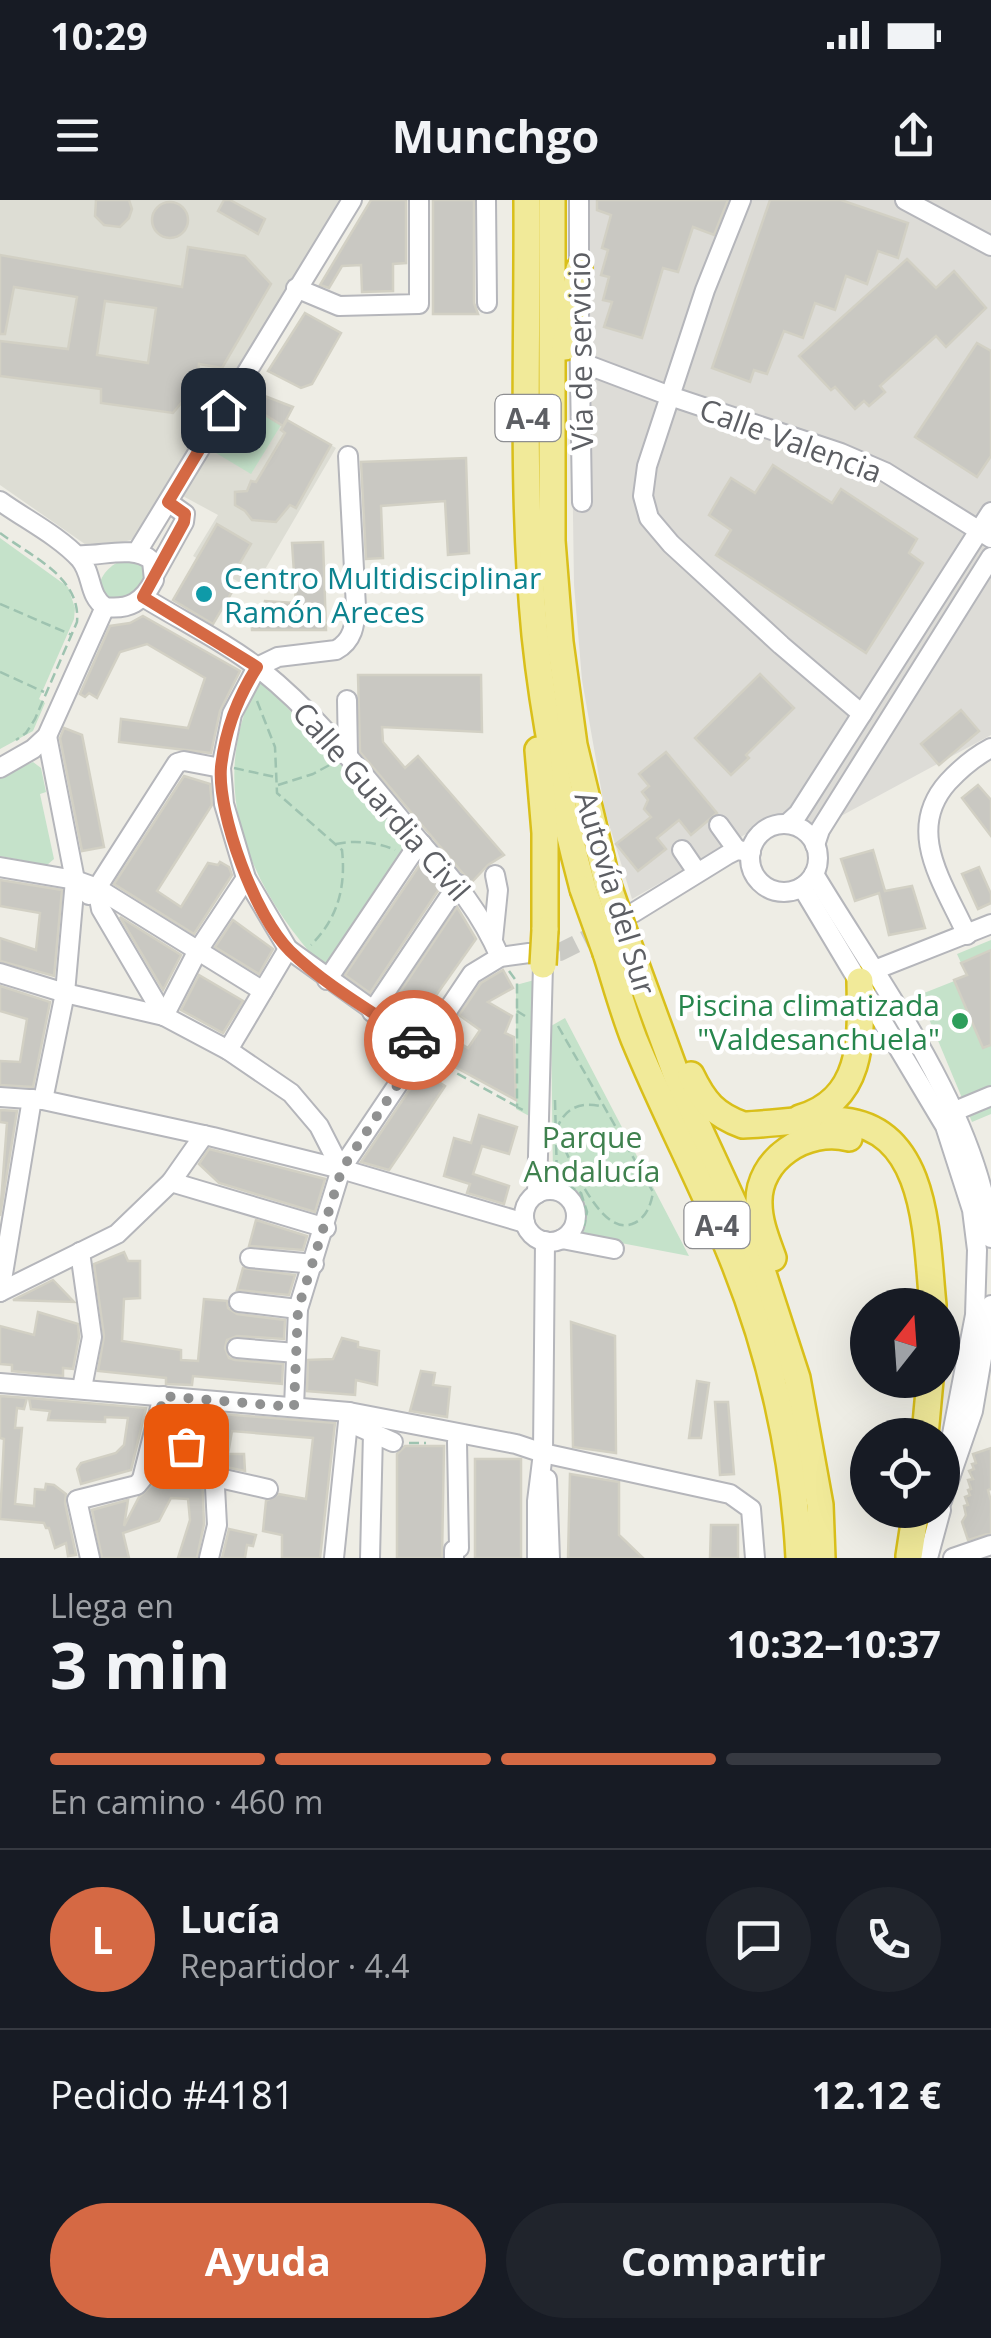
<!DOCTYPE html>
<html lang="es">
<head>
<meta charset="utf-8">
<style>
	:root { --surface:#171b24; --page:#20242c; --text:#f1f3f6; --muted:#9ea1a6; --line:#363941; --accent:#d56944 }
	body { margin:0; font-family:"Open Sans",sans-serif; background:var(--page); color:var(--text); height:100vh; display:flex; flex-direction:column; font-size:38px; white-space:nowrap }
	* { box-sizing:border-box; margin:0 }
	p { font-size:32px; color:var(--muted) }
	.icon { flex:none; width:55px; height:55px; fill:none; stroke:currentColor; stroke-width:2; stroke-linecap:round; stroke-linejoin:round }
	.map { position:relative; height:1358px; overflow:hidden }
	.details { display:flex; flex-direction:column; background:var(--surface); flex:1 }
	.details>* { flex:none }
	.needle { width:65px; rotate:17deg }
	.buttons { position:absolute; left:850px; top:1088px; display:grid; gap:20px }
	.buttons a { display:grid; place-items:center; width:110px; height:110px; border-radius:50%; background:var(--surface); box-shadow:0 10px 40px #0002; font-size:50px }
	.pin { position:absolute; display:grid; place-items:center; width:85px; height:85px; color:#fff; margin:-42px; border-radius:20px; box-shadow:0 5px 15px #0006 }
	.courier { position:absolute; display:grid; place-items:center; width:100px; height:100px; margin:-50px; border:8px solid #d56944; border-radius:50%; background:#fff; color:#222; box-shadow:0 2px 12px #0007 }
	.headline em { font-style:normal; font-weight:700 }
	.headline div { display:flex; flex-direction:column-reverse }
	.headline { display:flex; align-items:center; justify-content:space-between; height:170px; padding:0 50px }
	h1 { font-size:65px; font-weight:700; line-height:75px }
	.bar { display:grid; grid-template-columns:repeat(4,1fr); gap:15px 10px; align-content:center; height:120px; padding:0 50px }
	.bar i { height:12px; border-radius:8px; background:var(--line) }
	.bar .active { background:var(--accent) }
	.bar p { grid-column:span 4 }
	.line { display:flex; align-items:center; gap:25px; padding:0 50px; border-top:2px solid var(--line) }
	.line div { flex:1 }
	.round { display:grid; place-items:center; flex:none; width:105px; height:105px; border-radius:52px; background:var(--page) }
	.cta { display:flex; gap:20px; margin-top:auto; padding:20px 50px }
	.cta a { flex:1; height:115px; border-radius:60px; background:var(--accent); color:#fff; font-size:40px; font-weight:700; line-height:115px; text-align:center }
	.cta a+a { background:var(--page); color:var(--text) }
	.status { display:flex; justify-content:space-between; align-items:center; height:70px; padding:0 50px; background:var(--surface); direction:ltr }
	.status svg { height:28px; fill:currentColor }
	header { display:flex; justify-content:space-between; align-items:center; height:130px; padding:0 50px; background:var(--surface); font-size:45px; font-weight:700 }
	.map>svg:first-child { display:block }
</style>
</head>
<body>
<div class="status"><b>10:29</b><svg viewBox="0 0 49 12"><path d="M0 12V9h3v3zM5 12V6h3v6zM10 12V3h3v9zM15 12V0h3v12zM26 1h20v11H26zM47 4h2v5h-2z"/></svg></div>
<header><svg class="icon" aria-label="menu" viewBox="0 0 24 24"><path d="M4 6h16M4 12h16M4 18h16"/></svg>Munchgo<svg class="icon" aria-label="share" viewBox="0 0 24 24"><path d="M12 15V3M7 8l5-5 5 5M5 13v7h14v-7"/></svg></header>
<div class="map">
<svg width="991" height="1358" viewBox="0 0 991 1358">
	<rect width="100%" height="100%" fill="#eeede5"/>
	<polygon fill="#dddcd7" points="577,0 991,0 991,535 841,616 808,624 787,617 767,622 632,699 605,611 582,480 574,385 572,248"/>
	<g fill="#ddddd4">
		<polygon points="0,0 346,0 140,334 131,340 92,349 0,285"/>
		<polygon points="251,191 293,207 287,219 336,248 253,390 193,356 218,315 181,295 239,203 243,205"/>
	</g>
	<g fill="#c5e2ca">
		<polygon points="245,204 281,225 251,274 216,253"/>
		<polygon points="0,338 68,387 75,408 74,419 39,499 45,503 33,531 0,549"/>
		<path d="M128 358H139L149 372 136 395 111 403 98 388C102 372 112 363 128 358Z"/>
		<path d="M262 481 350 574 409 643 329 765 322 766C249 687 205 587 257 483Z"/>
		<polygon points="33,562 41,568 46,592 40,594 54,659 47,665 0,656 0,577"/>
		<polygon points="991,740 991,914 972,922 919,795 967,776 957,754"/>
		<polygon points="538,779 537,920 516,909 516,785"/>
		<path d="M565 818 689 1056 579 1035C586 1008 582 991 555 981L553 976 551 826Z"/>
	</g>
	<g fill="#c9c8c2" stroke="#d2d0c4" stroke-width="2.5" fill-rule="evenodd">
		<polygon points="96,0 129,0 132,9 129,18 120,27 104,25 95,16"/>
		<polygon points="224,0 230,0 265,19 258,34 218,11"/>
		<polygon points="371,0 406,0 406,63 393,64 393,91 362,92 361,65 342,66 329,88 320,85"/>
		<polygon points="433,0 474,0 474,103 478,114 433,114"/>
		<polygon points="597,0 728,0 714,35 693,27 678,72 663,68 642,138 604,127 612,102 603,100 609,77 601,75 608,50 602,48 611,15 597,10"/>
		<polygon points="770,0 841,0 908,23 898,58 878,51 867,84 846,76 835,110 815,103 803,138 784,131 767,174 754,170 750,182 712,168"/>
		<circle cx="170" cy="20" r="18"/>
		<path d="M188 47 245 56 271 84 222 168 199 164 196 185 173 213 101 203V189L0 176V141L68 149 77 97 14 87 5 134H0V55L182 87ZM105 101 156 108 148 163 97 155Z"/>
		<polygon points="907,59 936,88 954,71 986,108 946,147 936,136 880,186 885,192 869,206 864,201 855,209 835,187 831,190 799,156"/>
		<polygon points="305,113 341,133 312,184 301,188 268,171"/>
		<polygon points="977,143 991,151 991,256 977,277 915,237"/>
		<polygon points="262,195 293,207 283,226 254,208"/>
		<polygon points="287,220 331,245 296,308 290,305 276,322 252,320 245,311 235,305 235,292 247,291 251,281 256,282 285,233 281,230"/>
		<polygon points="466,258 469,353 448,355 445,301 381,306 383,358 366,359 361,262"/>
		<polygon points="773,265 832,303 841,289 917,339 909,353 923,363 866,453 716,355 731,330 709,315 723,291 731,278 755,293"/>
		<polygon points="217,324 251,344 228,383 235,387 213,424 173,400"/>
		<polygon points="323,342 326,430 252,430 251,419 257,420 257,410 263,410 265,401 296,403 292,343"/>
		<polygon points="143,416 240,471 220,511 211,553 119,542 121,519 188,528 205,478 147,444 120,452 97,498 89,493 85,497 80,494 110,426 130,423"/>
		<polygon points="760,474 794,508 746,555 749,558 731,575 695,538"/>
		<polygon points="358,475 481,475 482,532 382,527 383,542 405,568 418,556 504,655 488,665 471,683 360,552"/>
		<polygon points="961,510 979,531 939,565 921,544"/>
		<polygon points="64,528 82,535 104,647 82,651 60,538"/>
		<polygon points="666,552 717,613 691,635 679,620 657,638 666,649 638,671 616,644 651,617 644,609 648,600 642,592 649,586 639,574"/>
		<polygon points="184,576 210,584 212,605 157,691 181,707 208,663 218,665 220,662 229,667 232,675 194,734 114,684"/>
		<polygon points="978,585 991,600 991,636 962,598"/>
		<polygon points="873,650 885,691 912,686 925,728 889,735 879,693 855,701 841,659"/>
		<polygon points="421,663 441,686 370,793 345,775"/>
		<polygon points="979,667 991,694 991,703 978,709 962,674"/>
		<polygon points="0,680 62,690 54,776 0,761 0,738 36,750 40,713 0,706"/>
		<polygon points="457,707 476,739 415,825 390,807"/>
		<polygon points="120,717 181,755 163,790"/>
		<polygon points="233,720 273,749 259,774 215,747"/>
		<polygon points="991,750 991,845 983,848 954,780 967,775 961,763"/>
		<polygon points="503,770 513,788 488,802 512,816 505,833 514,837 516,900 433,855 446,835 468,848 480,830 459,815 481,783"/>
		<polygon points="199,775 243,801 223,833 181,810"/>
		<polygon points="0,786 50,802 33,887 0,885 0,861 20,862 27,819 0,811"/>
		<polygon points="422,871 445,886 404,948 389,970 361,962"/>
		<polygon points="0,910 17,911 0,1016 7,923 0,922"/>
		<polygon points="479,915 517,927 509,954 482,946 473,974 509,986 504,1004 467,993 470,984 444,976 454,938 471,943"/>
		<polygon points="209,949 325,979 315,1012 219,983 199,964"/>
		<polygon points="256,1020 307,1036 303,1050 249,1046"/>
		<polygon points="124,1052 128,1061 140,1061 140,1098 124,1099 122,1141 181,1150 181,1160 198,1161 204,1099 227,1101 228,1108 237,1114 285,1120 284,1139 237,1136 227,1140 225,1148 229,1158 235,1160 283,1164 282,1184 193,1176 192,1185 166,1184 166,1178 98,1171 104,1136 94,1064"/>
		<polygon points="243,1068 295,1075 289,1095 237,1090"/>
		<polygon points="53,1080 74,1102 13,1100"/>
		<polygon points="38,1112 78,1124 79,1137 73,1169 63,1168 63,1176 12,1171 12,1165 0,1164 0,1126 34,1135"/>
		<polygon points="571,1122 615,1136 616,1253 573,1247"/>
		<polygon points="342,1138 358,1142 358,1147 379,1151 377,1185 356,1180 355,1195 307,1191 308,1160 333,1159"/>
		<polygon points="421,1171 435,1173 433,1185 450,1187 447,1217 410,1211"/>
		<polygon points="697,1181 709,1183 701,1238 689,1238"/>
		<polygon points="0,1196 27,1198 24,1209 17,1208 15,1228 22,1228 15,1304 34,1306 35,1289 45,1290 46,1284 54,1285 66,1294 65,1303 76,1355 68,1356 66,1343 55,1348 49,1328 46,1328 44,1323 0,1319 4,1239 0,1238"/>
		<polygon points="29,1198 146,1208 131,1270 81,1284 77,1269 81,1263 116,1253 124,1245 128,1218 105,1217 105,1222 48,1220 50,1211 31,1209"/>
		<polygon points="715,1202 728,1202 734,1274 720,1275"/>
		<polygon points="172,1210 335,1223 320,1358 282,1358 282,1335 263,1331 266,1301 279,1294 306,1299 313,1238 232,1231 228,1254 244,1254 245,1271 226,1267 222,1258 170,1219"/>
		<polygon points="164,1245 202,1274 204,1324 197,1358 178,1358 190,1320 188,1299 171,1298 159,1321 123,1333 129,1358 102,1358 92,1310 128,1300 124,1326 139,1297 154,1283"/>
		<polygon points="405,1246 444,1246 442,1358 397,1358 397,1254"/>
		<polygon points="991,1248 991,1289 988,1290 991,1301 991,1333 968,1340 962,1322 966,1315 964,1306 968,1305 965,1297 970,1295 968,1290 971,1289 968,1280 973,1279 969,1271 974,1269 972,1264 976,1263 973,1254"/>
		<rect x="475" y="1259" width="46" height="99"/>
		<polygon points="570,1274 619,1282 619,1335 643,1358 568,1358"/>
		<polygon points="711,1325 738,1325 738,1358 710,1358"/>
		<polygon points="229,1329 256,1335 253,1346 247,1345 245,1358 222,1358"/>
	</g>
	<g fill="none" stroke-linecap="round" stroke-linejoin="round">
		<polyline stroke="#cacac5" stroke-width="18" stroke-dasharray="18 9" stroke-linecap="butt" points="533,753 560,752 606,729"/>
		<g stroke="#b5b6bb" stroke-width="22">
			<g id="minor">
				<polyline points="486,0 487,103"/>
				<polyline points="741,0 705,90 647,266 643,296 649,318 671,344 781,445 862,514"/>
				<polyline points="905,0 991,46"/>
				<polyline points="579,77 579,0"/>
				<polyline points="296,88 339,106 419,104 419,0"/>
				<polyline points="579,113 582,302"/>
				<polyline points="580,162 670,196 841,253 885,272 991,338"/>
				<path d="M348 256 356 407C355 425 353 441 336 450L278 457 257 467 232 514 221 568 224 604 246 678 288 749 423 846"/>
				<path d="M0 301C25 319 59 336 80 359 93 374 88 396 105 407 129 410 143 402 154 380L152 361C134 344 101 357 77 355"/>
				<polyline points="137,352 352,0"/>
				<polyline points="155,374 184,322 185,314 168,302"/>
				<path d="M143 397C182 421 225 442 261 470 315 513 358 568 402 621 441 668 475 699 500 757"/>
				<polyline points="347,500 348,555"/>
				<polyline points="0,568 33,549 47,536 105,407"/>
				<polyline points="787,624 798,614 991,312"/>
				<circle cx="784" cy="658" r="34"/>
				<polyline points="719,625 737,650"/>
				<polyline points="815,645 820,630 991,357"/>
				<polyline points="682,650 697,672"/>
				<polyline points="0,667 75,680 97,688 263,791"/>
				<path d="M814 674C878 781 979 914 991 1038"/>
				<polyline points="802,687 945,926 972,1010 977,1050 975,1115 942,1286"/>
				<polyline points="97,688 101,709 164,816 228,850 291,893 319,926 341,969"/>
				<polyline points="89,695 97,688 177,563 184,561 221,568"/>
				<polyline points="633,713 727,655 737,650 751,652"/>
				<path d="M967 735C944 684 904 631 948 582 961 568 974 557 991 548"/>
				<polyline points="493,739 498,690 495,675"/>
				<polyline points="872,771 991,724"/>
				<polyline points="0,773 65,793 164,816"/>
				<polyline points="327,780 411,655 422,644"/>
				<polyline points="372,812 458,684"/>
				<polyline points="164,816 197,752 246,678"/>
				<polyline points="228,850 288,749"/>
				<polyline points="0,897 43,900 213,937 341,969 525,1023"/>
				<polyline points="43,900 65,793 75,680 47,536"/>
				<polyline points="955,911 991,896"/>
				<polyline points="171,982 326,1028"/>
				<circle cx="550" cy="1016" r="26"/>
				<polyline points="537,994 543,765"/>
				<polyline points="562,1039 614,1049"/>
				<polyline points="80,1052 92,1137 82,1188"/>
				<polyline points="250,1058 314,1064"/>
				<polyline points="0,1092 117,1034 171,982 204,935"/>
				<polyline points="0,1092 32,899"/>
				<polyline points="239,1102 298,1109"/>
				<polyline points="237,1148 296,1153"/>
				<polyline points="0,1183 349,1212 516,1244 543,1253 730,1294 751,1309 755,1358"/>
				<polyline points="294,1207 298,1109 341,969 472,774 500,757 529,753"/>
				<polyline points="348,1222 393,1242"/>
				<polyline points="158,1225 214,1268 217,1325 209,1358"/>
				<polyline points="215,1277 268,1289"/>
				<polyline points="547,1279 550,1358"/>
				<polyline points="942,1301 973,1211 991,1105"/>
				<polyline points="90,1358 77,1300 137,1285 142,1279 163,1196"/>
				<polyline points="334,1358 349,1212"/>
				<polyline points="370,1358 373,1233"/>
				<polyline points="454,1358 454,1350 459,1348 457,1242"/>
				<polyline points="537,1358 537,1301 543,1253 545,1041"/>
				<polyline points="928,1358 941,1310"/>
				<polyline points="953,1358 991,1345"/>
			</g>
		</g>
		<g stroke="#d9bf1a" stroke-width="30">
			<g id="highway">
				<path d="M527 0C528 144 521 291 535 435 544 521 561 606 583 689"/>
				<polyline points="552,0 552,341 560,442 574,545 607,682"/>
				<polyline points="565,147 579,69"/>
				<polyline points="538,550 545,633 545,730"/>
				<polyline points="628,743 684,896 756,1052 797,1178 820,1305 822,1358"/>
				<path d="M606 753C615 781 623 811 634 839 664 912 701 982 731 1055 770 1150 794 1255 799 1358"/>
				<path d="M691 875C704 902 715 915 743 925 777 924 810 917 844 921 930 931 926 1041 933 1105"/>
				<path d="M800 918C865 899 861 836 860 781"/>
				<path d="M773 1058C767 1041 759 1022 759 1004 757 959 807 927 849 938"/>
				<polyline points="925,1235 930,1180"/>
				<polyline points="909,1356 916,1310"/>
			</g>
		</g>
		<g stroke="#9ec3b0" stroke-width="2.5" stroke-dasharray="10 5" stroke-linecap="butt">
			<path d="M0 333C32 357 81 377 77 422L35 519 26 533 16 540"/>
			<polyline points="0,404 72,435"/>
			<polyline points="0,472 44,492"/>
			<path d="M257 501 275 547 277 593 342 650C346 687 338 718 311 745"/>
			<polyline points="234,568 275,577"/>
			<polyline points="278,585 313,574 335,562"/>
			<path d="M336 644C354 640 378 642 395 650"/>
			<polyline points="509,771 517,782 517,907 525,911"/>
			<polyline points="517,811 525,816"/>
			<path d="M558 826 653 992C651 1005 646 1019 632 1024 598 1036 569 955 556 931 564 907 581 901 604 907"/>
			<polyline points="431,859 516,906"/>
			<polyline points="555,900 557,979 581,993 587,1012 584,1026"/>
			<polyline points="409,1243 426,1243"/>
		</g>
		<use href="#minor" stroke="#fff" stroke-width="18"/>
		<use href="#highway" stroke="#f1ea99" stroke-width="25"/>
		<g stroke="#d9bf1a" stroke-width="30" stroke-linecap="butt">
			<g id="highway-bridge">
				<polyline points="607,682 628,743"/>
				<polyline points="583,689 606,753"/>
				<polyline points="543,765 545,730"/>
			</g>
		</g>
		<use href="#highway-bridge" stroke="#f1ea99" stroke-width="25"/>
	</g>
	<g fill="none" stroke-linecap="round" stroke-linejoin="round">
		<polyline stroke="#909191" stroke-width="10" stroke-dasharray="0 18" points="186,1246 158,1225 163,1196 294,1207 298,1109 342,969 423,846 414,840"/>
		<path stroke="#d56944" stroke-width="12" d="M223 210 168 302 185 314 184 322 143 397 257 467C238 497 225 531 221 567 217 614 256 718 290 751 326 786 373 812 414 840"/>
	</g>
	<circle fill="#0f9aa8" stroke="#fff" stroke-width="4" cx="204" cy="394" r="10"/>
	<circle fill="#2e9e5b" stroke="#fff" stroke-width="4" cx="960" cy="821" r="10"/>
	<g text-anchor="middle" dominant-baseline="central" stroke-width="9" stroke-linejoin="round" paint-order="stroke">
		<g fill="#fff" stroke="#8e8f92" stroke-width="2.5">
			<rect x="495.5" y="195" width="65" height="46" rx="8"/>
			<rect x="684.5" y="1002" width="65" height="46" rx="8"/>
		</g>
		<g font-size="28" font-weight="bold" fill="#5d5f64">
			<text x="528" y="218">A-4</text>
			<text x="717" y="1025">A-4</text>
		</g>
		<g font-size="30" fill="#5d5f64" stroke="#fff">
			<text transform="translate(580 151) rotate(-91)">Vía de servicio</text>
			<text transform="translate(791 240) rotate(20)">Calle Valencia</text>
			<text transform="translate(382 601) rotate(49)">Calle Guardia Civil</text>
			<text transform="translate(616 693) rotate(73)">Autovía del Sur</text>
		</g>
		<g font-size="30" fill="#0d838f" stroke="#fff" text-anchor="start">
			<text x="224" y="377">Centro Multidisciplinar<tspan x="224" dy="34">Ramón Areces</tspan></text>
		</g>
		<g font-size="30" fill="#27864d" stroke="#fff" text-anchor="end">
			<text x="940" y="804">Piscina climatizada<tspan x="940" dy="34">"Valdesanchuela"</tspan></text>
		</g>
		<g font-size="30" fill="#3f814e" stroke="#fff">
			<text x="592" y="936">Parque<tspan x="592" dy="34">Andalucía</tspan></text>
		</g>
	</g>
</svg>
<div class="buttons">
<a><svg class="needle" viewBox="-14 -14 28 28"><path d="M0-13l5 13h-10z" fill="#e53935"/><path d="M0 13l5-13h-10z" fill="#9ea1a6"/></svg></a>
<a><svg class="icon" aria-label="locate" viewBox="0 0 24 24"><circle cx="12" cy="12" r="6"/><path d="M12 2v4M12 18v4M2 12h4M18 12h4"/></svg></a>
</div>
<div class="pin" style="left:186px;top:1246px;background:#ea580c"><svg class="icon" aria-label="bag" viewBox="0 0 24 24"><path d="M5 8h14l-1 12H6zM9 8a3 3 0 0 1 6 0"/></svg></div>
<div class="pin" style="left:223px;top:210px;background:#1f2937"><svg class="icon" aria-label="home" viewBox="0 0 24 24"><path d="M3 11l9-7 9 7M6 9v11h12V9"/></svg></div>
<div class="courier" style="left:414px;top:840px"><svg class="icon" aria-label="car" viewBox="0 0 24 24"><path d="M5 17H2v-5l4-1 3-4h7l3 4 3 1v5h-3M9 17h6M6 11h13"/><circle cx="7" cy="17" r="2"/><circle cx="17" cy="17" r="2"/></svg></div>
</div>
<section class="details">
<div class="headline"><div><h1>3 min</h1><p>Llega en</p></div><em>10:32–10:37</em></div>
<div class="bar"><i class="active"></i><i class="active"></i><i class="active"></i><i></i><p>En camino · 460 m</p></div>
<div class="line" style="height:180px"><b class="round" style="background:var(--accent);color:#fff">L</b><div><b>Lucía</b><p>Repartidor · 4.4</p></div><a class="round"><svg class="icon" aria-label="chat" viewBox="0 0 24 24"><path d="M4 5h16v11H9l-5 4z"/></svg></a><a class="round"><svg class="icon" aria-label="phone" viewBox="0 0 24 24"><path d="M5 4h4l2 5-3 2q2 4 5 5l2-3 5 2v4C11 20 4 13 5 4z"/></svg></a></div>
<div class="line" style="height:130px"><div>Pedido #4181</div><b>12.12 €</b></div>
<div class="cta"><a>Ayuda</a><a>Compartir</a></div>
</section>
</body>
</html>
